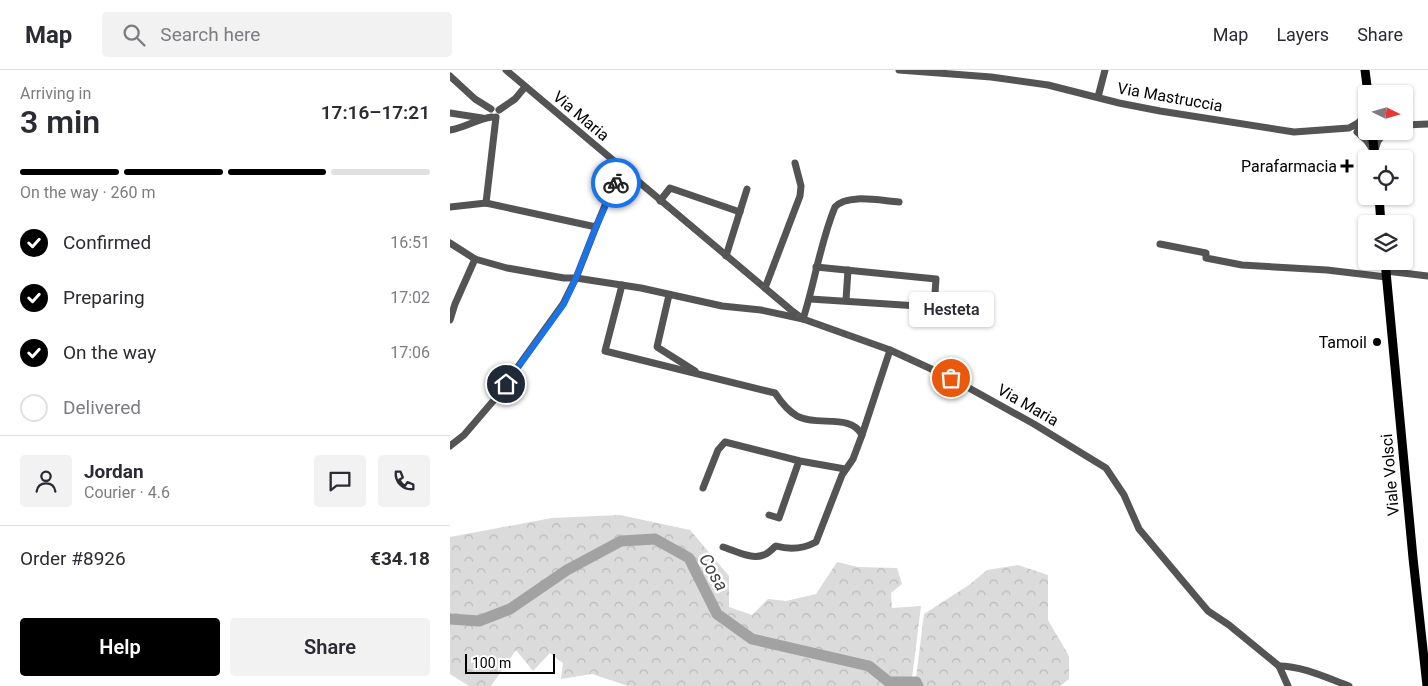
<!DOCTYPE html>
<html lang="en">
<head>
<meta charset="utf-8">
<style>
	:root { --surface:#fff; --page:#f2f2f3; --text:#2b2b33; --muted:#7c7c81; --line:#e1e1e2; --accent:#000 }
	body { margin:0; font-family:Roboto,sans-serif; background:var(--page); color:var(--text); height:100vh; display:flex; flex-direction:column; font-size:19px; white-space:nowrap }
	* { box-sizing:border-box; margin:0 }
	p { font-size:16px; color:var(--muted) }
	.icon { flex:none; width:28px; height:28px; fill:none; stroke:currentColor; stroke-width:2; stroke-linecap:round; stroke-linejoin:round }
	.map { position:relative; flex:1; overflow:hidden }
	.panel { display:flex; flex-direction:column; background:var(--surface); width:450px }
	.panel>* { flex:none }
	.needle { width:32px; rotate:95deg }
	.buttons { position:absolute; left:908px; top:15px; display:grid; gap:10px }
	.buttons a { display:grid; place-items:center; width:55px; height:55px; border-radius:5px; background:var(--surface); box-shadow:0 1px 4px #0004; font-size:25px }
	.scale { position:absolute; left:15px; bottom:12px; width:90px; box-sizing:border-box; padding-left:5px; border:2px solid #000; border-top:0; font-size:14px; line-height:18px; white-space:nowrap; color:#000; -webkit-text-stroke:4px #fff; paint-order:stroke }
	.pin { position:absolute; display:grid; place-items:center; width:42px; height:42px; color:#fff; margin:-21px; border:2px solid #fff; border-radius:50%; box-shadow:0 1px 5px #0007 }
	.courier { position:absolute; display:grid; place-items:center; width:50px; height:50px; margin:-25px; border:4px solid #1a73e8; border-radius:50%; background:#fff; color:#222; box-shadow:0 1px 6px #0007 }
	.bubble { position:absolute; height:35px; border-radius:5px; background:var(--surface); box-shadow:0 1px 4px #0004; font-size:16px; font-weight:600; line-height:35px; text-align:center }
	.summary em { font-style:normal; font-weight:600 }
	.summary div { display:flex; flex-direction:column-reverse }
	.summary { display:flex; align-items:center; justify-content:space-between; height:85px; padding:0 20px }
	h1 { font-size:32px; font-weight:600; line-height:38px }
	.bar { display:grid; grid-template-columns:repeat(4,1fr); gap:8px 5px; align-content:center; height:60px; padding:0 20px }
	.bar i { height:6px; border-radius:4px; background:var(--line) }
	.bar .on { background:var(--accent) }
	.bar p { grid-column:span 4 }
	.line { display:flex; align-items:center; gap:12px; padding:0 20px; border-top:1px solid var(--line) }
	.line div { flex:1 }
	.round { display:grid; place-items:center; flex:none; width:52px; height:52px; border-radius:5px; background:var(--page) }
	ol { padding:0 20px; list-style:none }
	li { display:flex; align-items:center; gap:15px; height:55px }
	li p { margin-inline-start:auto }
	li .icon { padding:5px; border-radius:50%; background:var(--accent); color:#fff; stroke-width:4 }
	li:last-child { color:var(--muted) }
	li i { width:28px; height:28px; border:2px solid var(--line); border-radius:50% }
	.action { display:flex; gap:10px; margin-top:auto; padding:10px 20px }
	.action a { flex:1; height:58px; border-radius:5px; background:var(--accent); color:#fff; font-size:20px; font-weight:600; line-height:58px; text-align:center }
	.action a+a { background:var(--page); color:var(--text) }
	header { display:flex; align-items:center; gap:30px; box-sizing:border-box; height:70px; padding:0 25px; background:var(--surface); border-bottom:1px solid var(--line) }
	header strong { font-size:24px }
	nav { display:flex; gap:28px; margin-inline-start:auto; font-size:18px }
	.search { width:350px; height:45px; background:var(--page); display:flex; align-items:center; gap:12px; box-sizing:border-box; padding:0 18px; border-radius:5px; color:var(--muted); font-size:19px }
	main { display:flex; flex:1; min-height:0 }
	.map>svg:first-child { display:block }
</style>
</head>
<body>
<header>
<strong>Map</strong>
<div class="search"><svg class="icon" aria-label="search" viewBox="0 0 24 24"><circle cx="10" cy="10" r="6"/><path d="M15 15l6 6"/></svg>Search here</div>
<nav><a>Map</a><a>Layers</a><a>Share</a></nav>
</header>
<main>
<section class="panel">
<div class="summary"><div><h1>3 min</h1><p>Arriving in</p></div><em>17:16–17:21</em></div>
<div class="bar"><i class="on"></i><i class="on"></i><i class="on"></i><i></i><p>On the way · 260 m</p></div>
<ol>
<li><svg class="icon" aria-label="check" viewBox="0 0 24 24"><path d="M5 12l5 5 9-10"/></svg>Confirmed<p>16:51</p></li>
<li><svg class="icon" aria-label="check" viewBox="0 0 24 24"><path d="M5 12l5 5 9-10"/></svg>Preparing<p>17:02</p></li>
<li><svg class="icon" aria-label="check" viewBox="0 0 24 24"><path d="M5 12l5 5 9-10"/></svg>On the way<p>17:06</p></li>
<li><i></i>Delivered</li>
</ol>
<div class="line" style="height:90px"><a class="round"><svg class="icon" aria-label="person" viewBox="0 0 24 24"><circle cx="12" cy="8" r="4"/><path d="M4 21q1-7 8-7t8 7"/></svg></a><div><b>Jordan</b><p>Courier · 4.6</p></div><a class="round"><svg class="icon" aria-label="chat" viewBox="0 0 24 24"><path d="M4 5h16v11H9l-5 4z"/></svg></a><a class="round"><svg class="icon" aria-label="phone" viewBox="0 0 24 24"><path d="M5 4h4l2 5-3 2q2 4 5 5l2-3 5 2v4C11 20 4 13 5 4z"/></svg></a></div>
<div class="line" style="height:65px"><div>Order #8926</div><b>€34.18</b></div>
<div class="action"><a>Help</a><a>Share</a></div>
</section>
<div class="map">
<svg width="978" height="616" viewBox="0 0 978 616">
	<defs>
		<pattern id="forest-crowns" width="20" height="18" patternUnits="userSpaceOnUse" patternTransform="scale(1.25)"><rect width="20" height="18" fill="#dbdbdb"/><path d="M2 6a3 3 0 1 1 6 0M12 15a3 3 0 1 1 6 0" fill="none" stroke="#bababa"/></pattern>
	</defs>
	<rect width="100%" height="100%" fill="#fff"/>
	<g fill="url(#forest-crowns)">
		<polygon points="170,445 240,460 279,506 279,537 302,545 318,529 336,531 366,524 387,492 408,497 447,498 452,514 441,523 442,538 471,536 461,616 178,616 142,604 111,609 113,593 100,583 83,601 66,580 41,616 19,616 0,604 0,467 102,448"/>
		<polygon points="568,495 598,505 598,550 619,586 619,609 610,616 465,616 474,544 519,515 537,500"/>
	</g>
	<g fill="none" stroke-linecap="round" stroke-linejoin="round">
		<polyline stroke="#a2a2a2" stroke-width="11" points="0,549 29,551 60,539 117,500 171,471 205,469 239,488 267,544 302,569 419,596 439,612 466,612 468,616"/>
		<g stroke="#545454" stroke-width="7">
			<polyline points="56,0 341,240 353,249 440,280 501,308 584,354 656,398 674,425 689,459 758,541 779,555 829,596 838,616"/>
			<polyline points="449,0 541,7 598,15 669,33 710,41 844,62 899,58 908,53 916,45"/>
			<polyline points="0,6 25,29 41,39"/>
			<polyline points="648,27 655,0"/>
			<polyline points="49,40 65,29 75,17"/>
			<polyline points="0,43 32,48"/>
			<polyline points="954,55 978,54"/>
			<polyline points="904,56 916,55"/>
			<path d="M0 60C14 58 27 49 42 47"/>
			<polyline points="907,62 917,71 923,80"/>
			<polyline points="925,80 928,71 936,61"/>
			<polyline points="210,131 220,118 290,142"/>
			<polyline points="36,133 46,47"/>
			<polyline points="0,137 36,133 146,157"/>
			<path d="M0 173 25 189 57 198 114 208H126L191 218 272 236 311 240 353 249C365 212 370 173 385 137 397 123 432 131 449 132"/>
			<polyline points="710,174 756,183 756,188 792,195 877,200 936,207"/>
			<polyline points="276,186 297,119"/>
			<polyline points="936,201 978,206"/>
			<path d="M172 215 155 281 325 323C331 332 338 341 347 346 367 357 401 343 412 365L403 389 392 405 366 472C353 479 340 480 326 476 323 478 320 482 316 484 303 491 286 481 273 477"/>
			<polyline points="315,218 350,126 351,116 345,93"/>
			<polyline points="219,225 207,277 245,301"/>
			<polyline points="360,229 484,237 486,209 366,197"/>
			<polyline points="396,230 398,200"/>
			<polyline points="0,250 5,234 25,189"/>
			<polyline points="412,365 440,280"/>
			<polyline points="0,376 14,365 44,330 113,234 126,208 146,157 158,128 173,100"/>
			<polyline points="253,418 268,380 275,372 350,391 395,399"/>
			<polyline points="319,445 329,448 349,391"/>
			<path d="M829 596C852 596 877 608 899 616"/>
		</g>
		<g stroke="#000" stroke-width="9">
			<polyline points="915,0 918,24"/>
			<polyline points="922,61 925,89"/>
			<polyline points="929,126 931,154"/>
			<polyline points="935,191 963,488 977,616"/>
		</g>
	</g>
	<g fill="none" stroke-linecap="round" stroke-linejoin="round">
		<polyline stroke="#595959" stroke-width="5" stroke-dasharray="0 9" points="166,113 173,100 341,240 353,249 440,280 501,308"/>
		<polyline stroke="#1a73e8" stroke-width="6" points="56,314 114,234 126,208 146,157 166,113"/>
	</g>
	<g fill="#000" stroke="#fff" stroke-width="2">
		<path d="M894.5 88.5h5v5h5v5h-5v5h-5v-5h-5v-5h5z"/>
		<circle cx="927" cy="272" r="5"/>
	</g>
	<g text-anchor="middle" dominant-baseline="central" stroke-width="5" stroke-linejoin="round" paint-order="stroke">
		<g font-size="16" fill="#000" stroke="#fff">
			<text transform="translate(720 27) rotate(10)">Via Mastruccia</text>
			<text transform="translate(131 46) rotate(40)">Via Maria</text>
			<text transform="translate(578 335) rotate(30)">Via Maria</text>
			<text transform="translate(940 405) rotate(-95)">Viale Volsci</text>
		</g>
		<g font-size="16" fill="#000" stroke="#fff" text-anchor="end">
			<text x="887" y="96">Parafarmacia</text>
			<text x="917" y="272">Tamoil</text>
		</g>
		<g font-size="18" font-style="italic" fill="#434343" stroke="#fff">
			<text transform="translate(264 502) rotate(60)">Cosa</text>
		</g>
	</g>
</svg>
<div class="buttons">
<a><svg class="needle" viewBox="-14 -14 28 28"><path d="M0-13l5 13h-10z" fill="#e53935"/><path d="M0 13l5-13h-10z" fill="#7c7c81"/></svg></a>
<a><svg class="icon" aria-label="locate" viewBox="0 0 24 24"><circle cx="12" cy="12" r="6"/><path d="M12 2v4M12 18v4M2 12h4M18 12h4"/></svg></a>
<a><svg class="icon" aria-label="layers" viewBox="0 0 24 24"><path d="M12 4l9 5-9 5-9-5zM3 14l9 5 9-5"/></svg></a>
</div>
<div class="scale">100 m</div>
<div class="pin" style="left:501px;top:308px;background:#ea580c"><svg class="icon" aria-label="bag" viewBox="0 0 24 24"><path d="M5 8h14l-1 12H6zM9 8a3 3 0 0 1 6 0"/></svg></div>
<div class="pin" style="left:56px;top:314px;background:#1f2937"><svg class="icon" aria-label="home" viewBox="0 0 24 24"><path d="M3 11l9-7 9 7M6 9v11h12V9"/></svg></div>
<div class="courier" style="left:166px;top:113px"><svg class="icon" aria-label="bike" viewBox="0 0 24 24"><circle cx="6" cy="16" r="4"/><circle cx="18" cy="16" r="4"/><path d="M6 16l4-8h5l3 8M10 8l3 8H6M13 5h3"/></svg></div>
<div class="bubble" style="left:459px;top:222px;width:85px">Hesteta</div>
</div>
</main>
</body>
</html>
